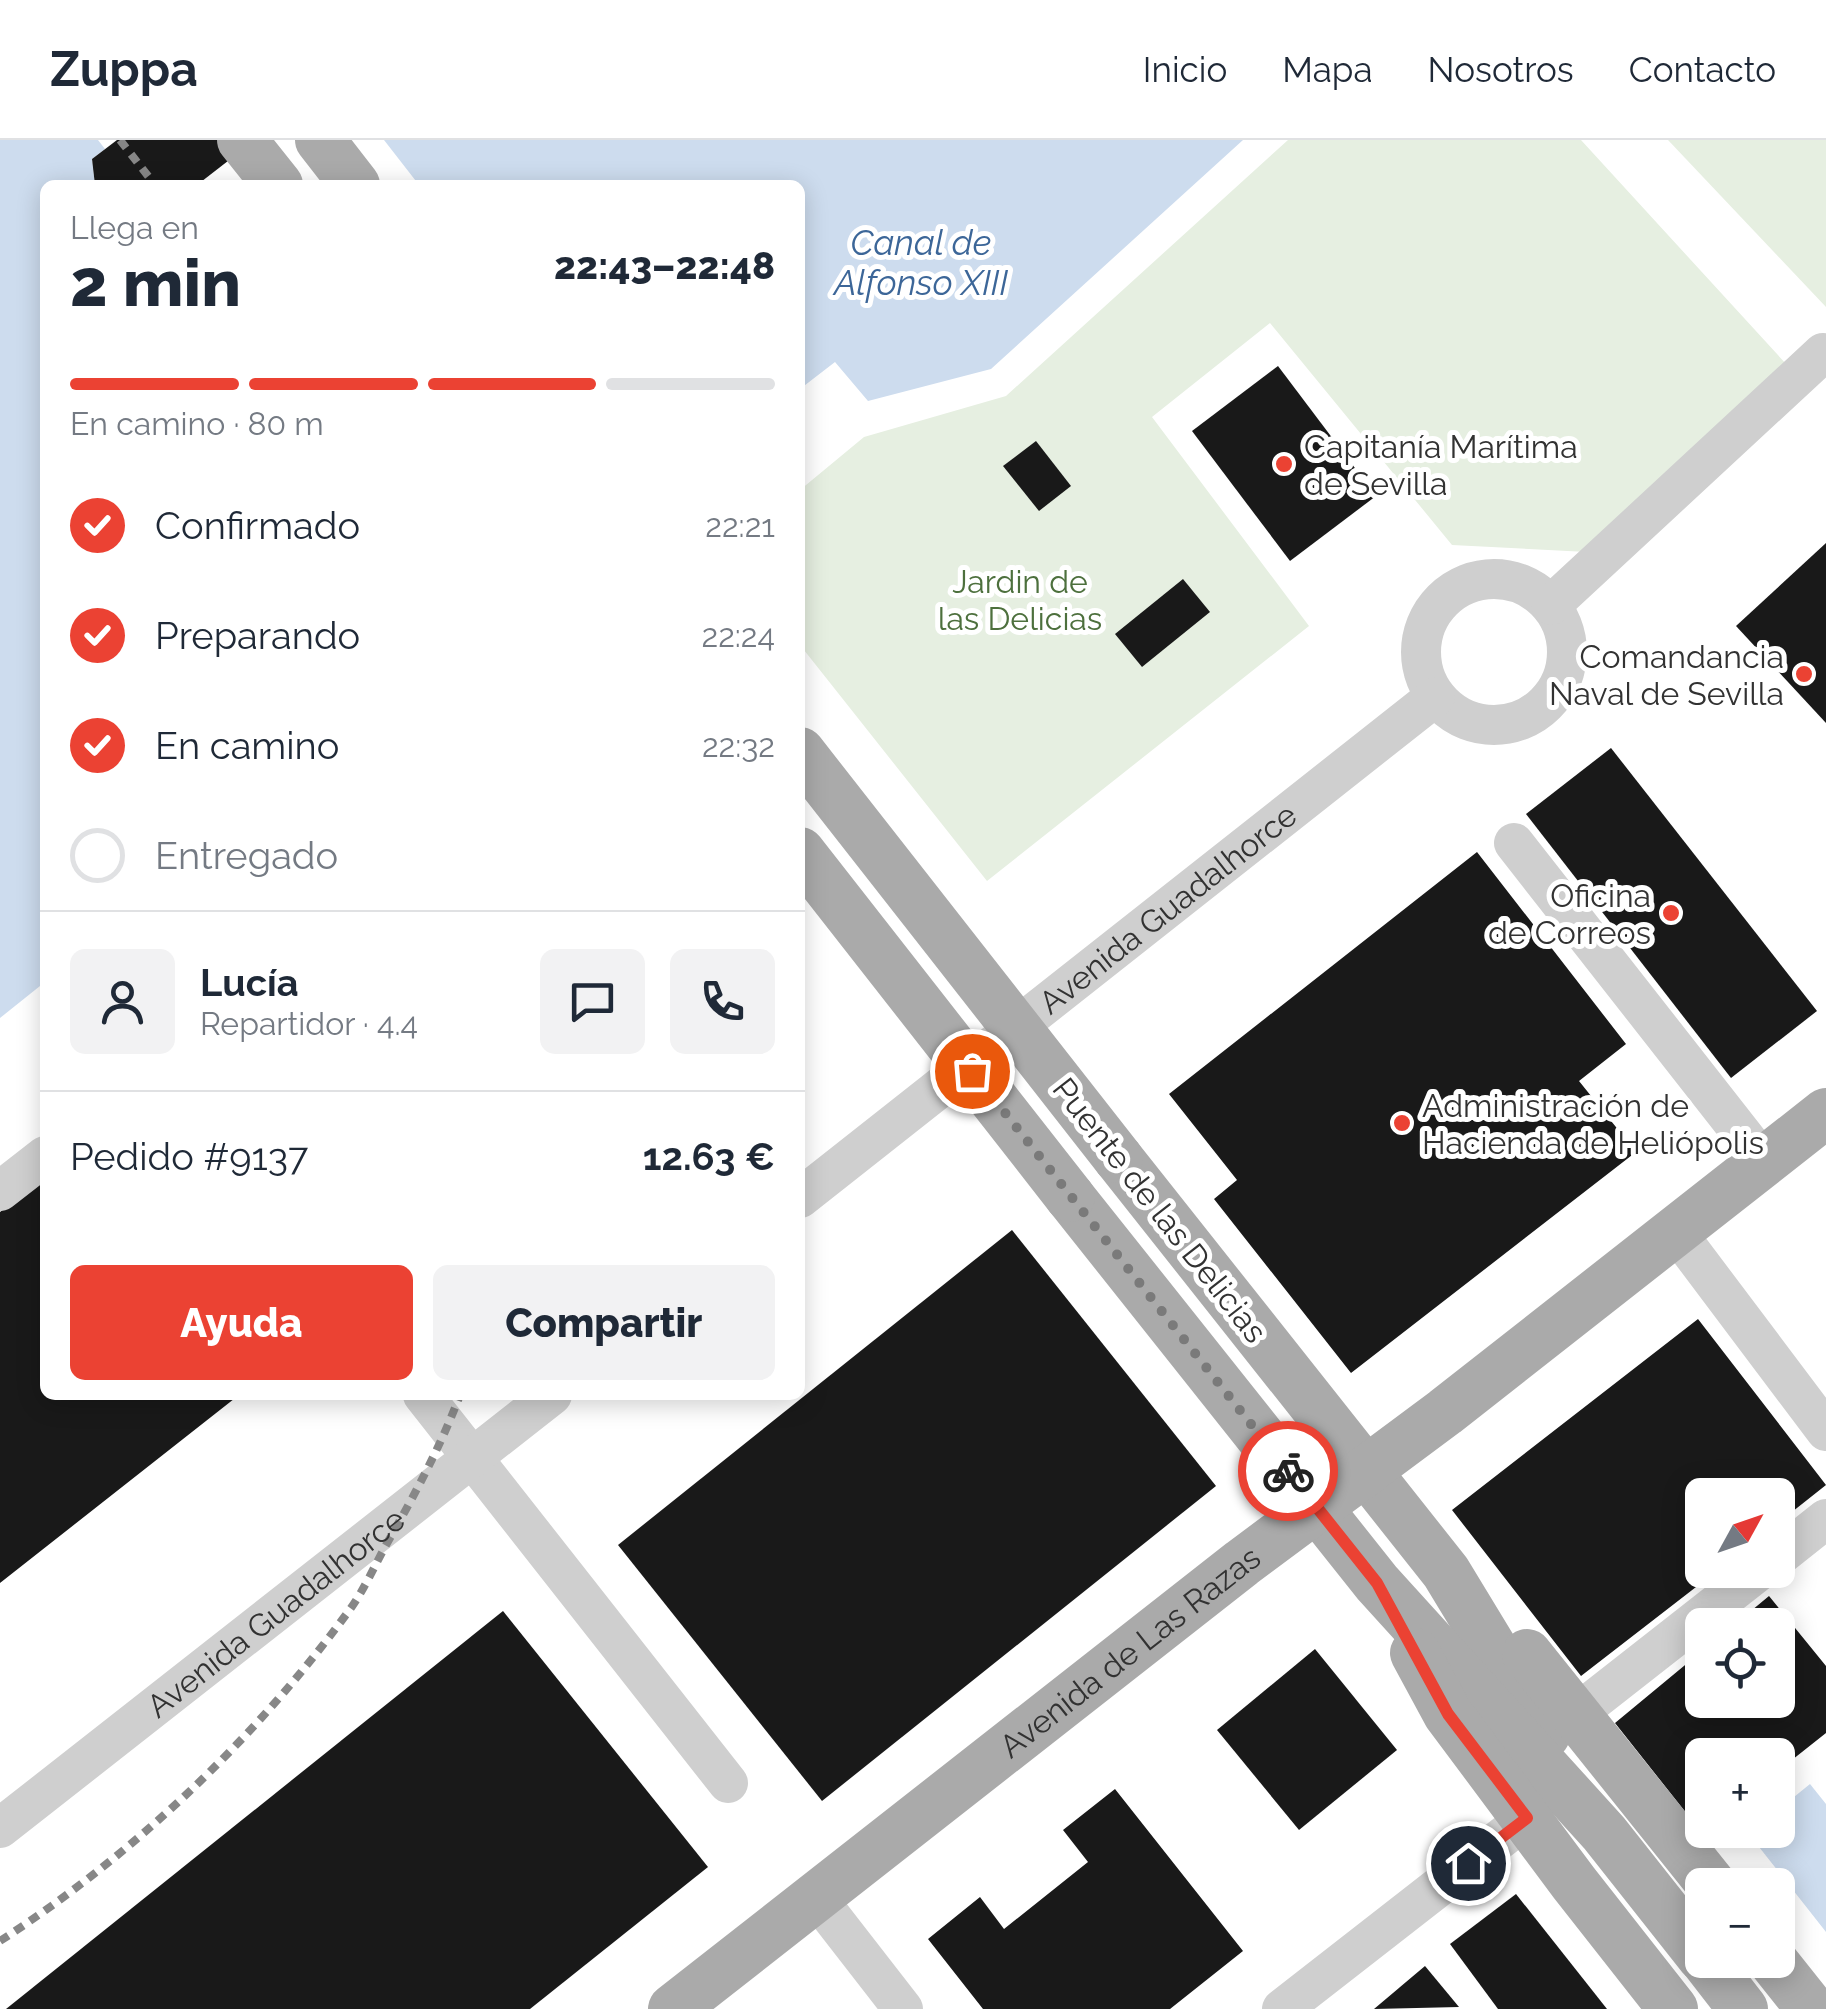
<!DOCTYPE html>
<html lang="es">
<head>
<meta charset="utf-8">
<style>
	:root { --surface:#fff; --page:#f2f2f3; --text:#1f2937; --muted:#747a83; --line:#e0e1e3; --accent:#eb4233 }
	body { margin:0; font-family:Raleway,sans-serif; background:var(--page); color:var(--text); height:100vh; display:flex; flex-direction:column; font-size:38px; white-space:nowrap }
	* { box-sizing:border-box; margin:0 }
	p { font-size:32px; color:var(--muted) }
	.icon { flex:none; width:55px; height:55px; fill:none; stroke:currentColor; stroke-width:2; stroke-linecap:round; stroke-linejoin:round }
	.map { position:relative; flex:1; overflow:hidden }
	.sheet { position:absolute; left:40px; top:40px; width:765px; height:1220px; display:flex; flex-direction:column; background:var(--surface); border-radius:15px; box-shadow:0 5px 25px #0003 }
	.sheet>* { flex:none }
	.needle { width:65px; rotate:50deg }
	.fabs { position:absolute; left:1685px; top:1338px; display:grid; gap:20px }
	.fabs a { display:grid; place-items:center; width:110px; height:110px; border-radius:15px; background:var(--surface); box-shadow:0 5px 25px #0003; font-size:50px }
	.pin { position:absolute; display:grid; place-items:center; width:85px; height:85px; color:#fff; margin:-42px; border:5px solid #fff; border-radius:50%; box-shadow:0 2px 10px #0007 }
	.courier { position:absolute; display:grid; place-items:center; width:100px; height:100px; margin:-50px; border:8px solid #eb4233; border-radius:50%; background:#fff; color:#222; box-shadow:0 2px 12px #0007 }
	.head em { font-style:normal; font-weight:800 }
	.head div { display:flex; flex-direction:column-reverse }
	.head { display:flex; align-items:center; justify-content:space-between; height:170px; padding:0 30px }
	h1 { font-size:65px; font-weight:800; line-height:75px }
	.bar { display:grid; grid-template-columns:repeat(4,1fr); gap:15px 10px; align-content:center; height:120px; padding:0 30px }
	.bar i { height:12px; border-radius:8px; background:var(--line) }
	.bar .current { background:var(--accent) }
	.bar p { grid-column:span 4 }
	.line { display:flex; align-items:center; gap:25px; padding:0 30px; border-top:2px solid var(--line) }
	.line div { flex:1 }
	.round { display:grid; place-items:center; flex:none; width:105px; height:105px; border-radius:15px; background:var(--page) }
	ol { padding:0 30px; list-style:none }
	li { display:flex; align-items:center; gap:30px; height:110px }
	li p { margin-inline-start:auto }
	li .icon { padding:10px; border-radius:50%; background:var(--accent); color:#fff; stroke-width:4 }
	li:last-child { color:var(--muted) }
	li i { width:55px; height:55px; border:5px solid var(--line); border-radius:50% }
	.action { display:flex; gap:20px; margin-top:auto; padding:20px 30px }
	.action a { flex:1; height:115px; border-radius:15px; background:var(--accent); color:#fff; font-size:40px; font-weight:800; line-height:115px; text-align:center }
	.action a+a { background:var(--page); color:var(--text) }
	header { display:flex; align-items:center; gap:60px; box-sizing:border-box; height:140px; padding:0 50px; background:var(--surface); border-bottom:2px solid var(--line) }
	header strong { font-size:48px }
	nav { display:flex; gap:55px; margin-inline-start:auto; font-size:35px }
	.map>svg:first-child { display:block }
</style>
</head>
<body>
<header>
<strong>Zuppa</strong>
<nav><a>Inicio</a><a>Mapa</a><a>Nosotros</a><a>Contacto</a></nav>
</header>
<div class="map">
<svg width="1826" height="1869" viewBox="0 0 1826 1869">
	<rect width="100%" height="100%" fill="#fff"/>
	<g fill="#e6efe1">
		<polygon points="1288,0 1581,0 1787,225 1587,412 1452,405 1270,183 1152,277 1309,486 987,741 800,505 800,350 864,297 1006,256"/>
		<polygon points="1668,0 1826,0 1826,167"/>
	</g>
	<g fill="#cddcee">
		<polygon points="0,0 1243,0 991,229 868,261 835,222 800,249 800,45 45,45 45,842 0,878"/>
		<polygon points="1810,1644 1826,1664 1826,1792 1748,1693 1778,1690 1778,1670"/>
	</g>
	<polygon fill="#fff" points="98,0 384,0 419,45 95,45 92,19 105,9"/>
	<g fill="#191919">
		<polygon points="117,0 255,0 197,45 95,45 92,19"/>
		<polygon points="1278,226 1376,356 1290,421 1192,291"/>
		<polygon points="1036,301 1071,346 1039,371 1003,326"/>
		<polygon points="1826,403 1826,583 1736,486"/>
		<polygon points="1183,439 1210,472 1142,527 1115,494"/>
		<polygon points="1611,608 1817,871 1731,938 1526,674"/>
		<polygon points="1477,712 1626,904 1579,941 1636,1012 1351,1233 1214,1059 1237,1040 1169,954"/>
		<polygon points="45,1037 45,1255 239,1255 0,1443 0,1072"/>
		<polygon points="1012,1090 1216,1346 822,1661 618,1405"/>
		<polygon points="1698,1179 1826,1345 1778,1383 1778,1355 1702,1355 1702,1430 1718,1430 1581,1536 1452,1370"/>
		<polygon points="1769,1456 1826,1526 1826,1593 1778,1631 1778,1615 1702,1615 1702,1693 1615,1583 1702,1511 1702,1560 1778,1560 1778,1485 1734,1485"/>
		<polygon points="503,1471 708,1727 530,1869 6,1869"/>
		<polygon points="1315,1509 1397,1610 1299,1690 1217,1590"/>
		<polygon points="1115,1649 1243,1811 1170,1869 983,1869 928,1799 980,1757 1004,1789 1088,1722 1063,1690"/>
		<polygon points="1516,1754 1607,1869 1498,1869 1450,1804"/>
		<polygon points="1425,1826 1459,1867 1374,1869"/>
	</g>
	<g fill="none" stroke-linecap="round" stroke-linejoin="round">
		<g stroke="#cfcfcf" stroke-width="40">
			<circle cx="1494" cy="512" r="73"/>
			<polyline points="1551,465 1823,213 1826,216"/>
			<polyline points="1514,703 1764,1022"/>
			<polyline points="0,1051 45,1016"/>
			<path id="s1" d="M800 1058 1435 557"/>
			<polyline points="1674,1089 1826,1291"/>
			<polyline points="423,1255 728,1643"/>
			<polyline points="1778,1417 1826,1379"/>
			<polyline points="1575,1575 1760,1430"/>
			<path id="s2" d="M0 1688 552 1255"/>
			<polyline points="816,1757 903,1869"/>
			<polyline points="1282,1869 1527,1678"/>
		</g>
		<g stroke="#aaa" stroke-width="50">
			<polyline points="242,0 278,45"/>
			<polyline points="320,0 355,45"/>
			<polyline points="1118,1018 1446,1432 1545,1595"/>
			<polyline points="1070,1057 1377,1443 1604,1693 1702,1817"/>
			<polyline points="1415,1513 1448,1574 1574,1743 1673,1869"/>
			<polyline points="1527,1514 1712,1745"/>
			<polyline points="1705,1820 1743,1869"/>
			<polyline points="1772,1820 1811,1869"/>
			<path id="s3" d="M673 1869 1242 1423 1445 1272 1826 973"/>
		</g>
		<g stroke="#878787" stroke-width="8" stroke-dasharray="10 8" stroke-linecap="butt">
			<polyline points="120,0 155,45"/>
			<path d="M0 1801C133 1715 254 1600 348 1472 363 1452 374 1427 386 1405 414 1356 440 1308 460 1255"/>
		</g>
		<g stroke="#aaa" stroke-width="50">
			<polyline points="800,612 1118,1018"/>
			<polyline points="800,712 1070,1057"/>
		</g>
	</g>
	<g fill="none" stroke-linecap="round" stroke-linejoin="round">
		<polyline stroke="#7a7a7a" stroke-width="10" stroke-dasharray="0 18" points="972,931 1288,1331"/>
		<polyline stroke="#eb4233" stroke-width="12" points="1288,1331 1377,1443 1448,1574 1527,1678 1468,1723"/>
	</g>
	<g fill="#eb4233" stroke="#fff" stroke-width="4">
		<circle cx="1284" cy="324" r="10"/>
		<circle cx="1804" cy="534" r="10"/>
		<circle cx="1671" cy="773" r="10"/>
		<circle cx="1402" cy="983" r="10"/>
	</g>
	<g text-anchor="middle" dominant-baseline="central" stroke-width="10" stroke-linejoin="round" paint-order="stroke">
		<g font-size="32" fill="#323232" stroke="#fff" text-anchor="start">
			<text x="1304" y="306">Capitanía Marítima<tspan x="1304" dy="37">de Sevilla</tspan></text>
			<text x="1784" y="516" text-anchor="end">Comandancia<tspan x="1784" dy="37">Naval de Sevilla</tspan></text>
			<text x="1651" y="755" text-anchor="end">Oficina<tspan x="1651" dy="37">de Correos</tspan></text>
			<text x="1422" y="965">Administración de<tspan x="1422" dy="37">Hacienda de Heliópolis</tspan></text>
		</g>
		<g font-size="32" fill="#4d703d" stroke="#fff">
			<text x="1020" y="441">Jardin de<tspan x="1020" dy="37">las Delicias</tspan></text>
		</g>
		<g font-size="32" fill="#323232" stroke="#fff">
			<text stroke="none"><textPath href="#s1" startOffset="468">Avenida Guadalhorce</textPath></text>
			<text transform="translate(1160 1070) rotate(52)">Puente de las Delicias</text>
			<text stroke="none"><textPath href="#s2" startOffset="350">Avenida Guadalhorce</textPath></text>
			<text stroke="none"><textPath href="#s3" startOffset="580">Avenida de Las Razas</textPath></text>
		</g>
		<g font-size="35" font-style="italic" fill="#3c6698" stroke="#fff">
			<text x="921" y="102">Canal de<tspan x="921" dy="40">Alfonso XIII</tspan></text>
		</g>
	</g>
</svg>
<div class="fabs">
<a><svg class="needle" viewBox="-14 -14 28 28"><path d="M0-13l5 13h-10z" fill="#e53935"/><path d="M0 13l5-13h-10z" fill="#747a83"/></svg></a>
<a><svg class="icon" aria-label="locate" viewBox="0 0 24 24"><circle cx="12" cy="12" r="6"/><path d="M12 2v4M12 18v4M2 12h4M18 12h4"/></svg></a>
<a>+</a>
<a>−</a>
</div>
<div class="pin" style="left:972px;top:931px;background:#ea580c"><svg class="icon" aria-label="bag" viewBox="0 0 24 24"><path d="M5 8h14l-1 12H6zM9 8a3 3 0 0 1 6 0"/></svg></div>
<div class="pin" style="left:1468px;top:1723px;background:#1f2937"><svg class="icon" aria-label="home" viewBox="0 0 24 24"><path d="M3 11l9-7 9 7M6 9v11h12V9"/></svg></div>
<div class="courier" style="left:1288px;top:1331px"><svg class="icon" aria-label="bike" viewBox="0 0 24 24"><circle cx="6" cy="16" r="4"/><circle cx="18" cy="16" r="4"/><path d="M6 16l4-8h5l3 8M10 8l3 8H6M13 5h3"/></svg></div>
<section class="sheet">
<div class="head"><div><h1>2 min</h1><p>Llega en</p></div><em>22:43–22:48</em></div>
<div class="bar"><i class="current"></i><i class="current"></i><i class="current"></i><i></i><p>En camino · 80 m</p></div>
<ol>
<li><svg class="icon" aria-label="check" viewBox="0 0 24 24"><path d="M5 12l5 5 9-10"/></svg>Confirmado<p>22:21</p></li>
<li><svg class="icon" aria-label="check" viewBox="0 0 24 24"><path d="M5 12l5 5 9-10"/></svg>Preparando<p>22:24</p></li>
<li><svg class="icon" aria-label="check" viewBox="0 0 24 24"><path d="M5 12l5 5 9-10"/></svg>En camino<p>22:32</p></li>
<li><i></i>Entregado</li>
</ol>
<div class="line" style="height:180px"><a class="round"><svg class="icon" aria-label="person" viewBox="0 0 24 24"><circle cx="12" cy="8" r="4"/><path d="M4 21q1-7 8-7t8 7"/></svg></a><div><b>Lucía</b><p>Repartidor · 4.4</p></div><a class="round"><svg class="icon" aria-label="chat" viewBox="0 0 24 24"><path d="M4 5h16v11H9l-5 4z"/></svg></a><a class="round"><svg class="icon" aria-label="phone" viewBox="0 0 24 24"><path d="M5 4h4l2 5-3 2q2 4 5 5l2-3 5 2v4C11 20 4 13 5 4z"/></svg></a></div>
<div class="line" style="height:130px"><div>Pedido #9137</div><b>12.63 €</b></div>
<div class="action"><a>Ayuda</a><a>Compartir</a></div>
</section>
</div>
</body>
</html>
